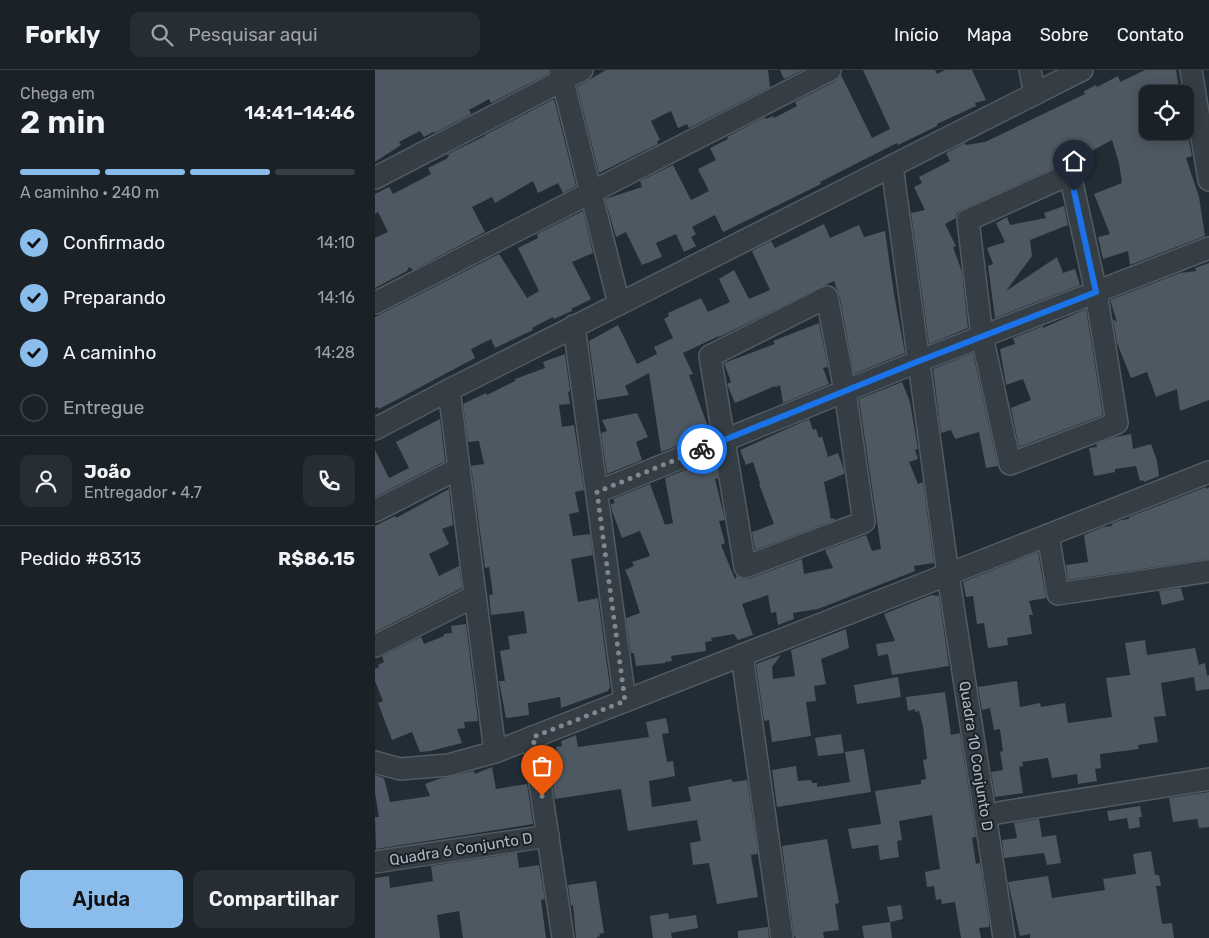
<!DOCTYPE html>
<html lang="pt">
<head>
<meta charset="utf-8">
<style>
	:root { --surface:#1a2127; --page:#272e33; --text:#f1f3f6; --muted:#9fa3a7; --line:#383e44; --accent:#8abdec }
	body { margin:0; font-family:Rubik,sans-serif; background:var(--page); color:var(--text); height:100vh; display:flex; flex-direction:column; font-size:19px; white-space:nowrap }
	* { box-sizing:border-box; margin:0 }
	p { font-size:16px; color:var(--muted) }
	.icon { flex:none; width:28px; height:28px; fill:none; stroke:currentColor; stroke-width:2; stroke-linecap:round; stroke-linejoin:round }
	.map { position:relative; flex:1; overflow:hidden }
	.panel { display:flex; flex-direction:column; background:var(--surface); width:375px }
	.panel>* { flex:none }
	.buttons { position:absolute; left:764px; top:15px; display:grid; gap:10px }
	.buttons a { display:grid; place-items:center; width:55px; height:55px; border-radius:10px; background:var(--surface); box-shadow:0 2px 12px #0003,0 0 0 1px var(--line); font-size:25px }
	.pin { position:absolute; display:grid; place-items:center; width:42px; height:42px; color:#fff; margin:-51px -21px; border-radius:50% 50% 50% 0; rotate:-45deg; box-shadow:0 0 5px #0007 }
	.pin .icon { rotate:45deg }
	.courier { position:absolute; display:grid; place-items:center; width:50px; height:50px; margin:-25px; border:4px solid #1a73e8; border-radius:50%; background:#fff; color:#222; box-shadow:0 1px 6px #0007 }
	.head em { font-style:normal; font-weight:600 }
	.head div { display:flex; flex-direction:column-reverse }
	.head { display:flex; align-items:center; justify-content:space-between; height:85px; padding:0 20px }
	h1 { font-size:32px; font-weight:600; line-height:38px }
	.bar { display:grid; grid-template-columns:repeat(4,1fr); gap:8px 5px; align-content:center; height:60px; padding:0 20px }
	.bar i { height:6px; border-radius:4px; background:var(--line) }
	.bar .on { background:var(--accent) }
	.bar p { grid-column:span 4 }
	.line { display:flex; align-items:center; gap:12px; padding:0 20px; border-top:1px solid var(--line) }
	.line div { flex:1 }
	.round { display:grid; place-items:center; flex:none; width:52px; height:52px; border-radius:10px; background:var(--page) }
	ol { padding:0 20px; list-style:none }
	li { display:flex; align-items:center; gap:15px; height:55px }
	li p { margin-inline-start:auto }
	li .icon { padding:5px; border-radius:50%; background:var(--accent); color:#111; stroke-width:4 }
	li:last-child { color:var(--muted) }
	li i { width:28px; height:28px; border:2px solid var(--line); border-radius:50% }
	.action { display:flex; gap:10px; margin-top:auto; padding:10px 20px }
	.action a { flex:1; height:58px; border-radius:10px; background:var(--accent); color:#111; font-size:20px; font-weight:600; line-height:58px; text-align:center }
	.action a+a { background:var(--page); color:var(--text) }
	header { display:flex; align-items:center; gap:30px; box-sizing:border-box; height:70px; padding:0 25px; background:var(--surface); border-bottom:1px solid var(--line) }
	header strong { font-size:24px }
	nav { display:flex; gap:28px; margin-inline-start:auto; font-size:18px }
	.search { width:350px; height:45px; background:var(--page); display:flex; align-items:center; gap:12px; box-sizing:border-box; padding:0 18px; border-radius:10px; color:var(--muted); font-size:19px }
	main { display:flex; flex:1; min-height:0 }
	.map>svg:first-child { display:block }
</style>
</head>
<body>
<header>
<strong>Forkly</strong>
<div class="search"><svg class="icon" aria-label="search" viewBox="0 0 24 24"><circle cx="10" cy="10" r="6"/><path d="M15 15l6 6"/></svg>Pesquisar aqui</div>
<nav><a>Início</a><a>Mapa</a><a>Sobre</a><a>Contato</a></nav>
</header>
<main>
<section class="panel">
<div class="head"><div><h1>2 min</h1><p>Chega em</p></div><em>14:41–14:46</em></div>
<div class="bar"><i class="on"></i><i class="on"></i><i class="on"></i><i></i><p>A caminho · 240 m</p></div>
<ol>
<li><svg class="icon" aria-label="check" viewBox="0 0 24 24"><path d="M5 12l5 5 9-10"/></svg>Confirmado<p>14:10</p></li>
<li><svg class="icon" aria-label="check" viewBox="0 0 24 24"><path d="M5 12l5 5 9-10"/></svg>Preparando<p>14:16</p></li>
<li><svg class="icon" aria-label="check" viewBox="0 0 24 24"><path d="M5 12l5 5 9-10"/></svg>A caminho<p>14:28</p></li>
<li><i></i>Entregue</li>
</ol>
<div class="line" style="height:90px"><a class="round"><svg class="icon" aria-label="person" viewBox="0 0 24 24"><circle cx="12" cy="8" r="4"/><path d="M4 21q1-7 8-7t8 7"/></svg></a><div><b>João</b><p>Entregador · 4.7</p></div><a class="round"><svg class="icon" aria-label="phone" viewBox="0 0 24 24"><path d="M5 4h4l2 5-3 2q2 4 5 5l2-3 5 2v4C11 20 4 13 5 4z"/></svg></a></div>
<div class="line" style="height:65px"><div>Pedido #8313</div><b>R$86.15</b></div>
<div class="action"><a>Ajuda</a><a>Compartilhar</a></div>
</section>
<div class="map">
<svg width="834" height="868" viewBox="0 0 834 868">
	<rect width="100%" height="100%" fill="#222c34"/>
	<g fill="#4d5862">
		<polygon points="0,0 173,0 173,4 116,33 114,29 94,40 96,44 59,63 58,62 49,67 45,61 24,72 26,75 0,92"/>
		<polygon points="231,0 393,0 395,17 314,58 312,54 303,58 296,41 276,51 285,70 282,71 283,74 224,103 202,17"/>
		<polygon points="405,0 428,0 409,9"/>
		<polygon points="488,0 560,0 562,4 570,0 597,0 611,30 600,33 601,36 562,54 562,56 523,75 522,73 445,112 446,114 348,162 340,145 317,157 321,164 316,167 321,176 309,182 301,164 281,173 287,187 267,195 251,162 241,167 230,129 267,117 265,111 298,95 316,130 334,121 323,99 341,90 335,78 353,69 352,67 390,47 391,49 398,46 399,48 422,36 420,32 461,11 466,5 497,68 515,59"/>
		<polygon points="770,0 801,0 805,24 772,24 772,61 812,61 817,86 811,88 824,127 830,166 755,195 753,181 728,189 723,167 735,164 719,124 747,113 744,93 737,70 696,92 690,93 588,139 582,143 581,148 570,154 581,176 578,177 587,202 593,258 554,274 536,143 550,140 539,117 547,113 544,107 575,91 571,83 590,73 591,75 610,72 710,24 709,21 721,15 722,17 743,6 745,12"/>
		<polygon points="179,29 201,116 188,123 183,113 163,123 158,111 120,133 117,127 97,137 110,162 38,200 34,197 32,201 0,218 0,168 13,162 3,142 0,144 0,124 14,117 18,124 56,104 53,98 73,88 72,87 75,85 71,85 110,66 110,65"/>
		<polygon points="689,136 693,155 655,170 657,186 631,221 682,187 688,203 700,199 705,215 620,248 613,196 618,194 612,178 630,172 621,153 632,147 635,155 671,148 669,143"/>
		<polygon points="208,141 218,183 197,192 216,229 196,239 197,241 179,249 178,247 157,258 158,260 120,278 116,269 96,279 100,288 23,329 4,339 3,337 0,338 0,247 124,184 152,228 164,221 143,178 163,168 162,164"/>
		<polygon points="449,154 455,168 484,155 489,167 510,161 519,224 530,283 479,304 465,228 459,211 344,267 344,266 308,283 318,304 314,305 332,354 329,355 332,364 286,382 274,303 250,316 254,325 222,330 214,271 243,255 262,294 282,284 279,277 298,268 289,249 294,246 293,243 326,228 333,242 355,232 344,209 359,200 374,229 395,220 377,181 396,171 400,178"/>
		<polygon points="834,193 834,330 805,341 802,319 781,327 772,302 756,308 742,273 738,249 742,252 735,230 805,203 821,201 820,198"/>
		<polygon points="711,239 728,345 644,377 636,338 656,330 648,309 631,315 625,279 640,274 638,268 668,256 668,258"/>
		<polygon points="444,253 453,297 448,298 454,314 408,333 405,315 401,317 400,316 360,333 352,314 356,312 349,293 400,274 398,271"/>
		<polygon points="598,283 623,396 611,398 604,362 580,369 576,360 566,363 558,299"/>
		<polygon points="190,284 195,321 193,322 195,334 184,335 187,357 199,355 209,420 200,422 204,442 194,444 198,466 215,464 218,485 196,489 203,532 223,528 235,617 233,621 186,638 185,627 153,633 154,645 131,648 124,611 130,611 125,581 135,579 133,566 152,563 149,541 116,545 114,525 118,524 114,497 110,498 96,396 109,394 104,371 93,372 88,334 111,323 112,325 140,311 140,309 170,298 168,292"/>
		<polygon points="527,312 535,332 543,379 540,380 543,389 534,392 543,414 548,412 559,493 539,496 540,501 443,539 418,543 419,549 403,555 401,542 396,543 393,525 367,534 378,565 363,570 359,564 336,568 337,571 330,572 331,581 296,586 297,591 290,592 291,593 261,596 259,583 256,583 251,548 265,543 255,511 250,500 259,496 257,492 275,486 265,461 247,468 237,441 236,434 240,433 238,429 275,414 290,455 298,453 290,408 331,392 334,398 341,396 343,408 340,409 350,450 344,451 350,473 346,475 360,509 362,506 368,509 374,509 427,489 429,504 458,498 450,480 491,465 497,481 506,479 484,329"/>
		<polygon points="262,343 273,367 261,372 267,390 232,404 226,363 232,361 227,350"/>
		<polygon points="65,349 70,391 0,427 0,380 14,408 34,398 21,372"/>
		<polygon points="434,349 438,360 441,359 444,368 447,366 453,387 463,383 469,400 469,404 449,412 456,449 459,448 460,450 380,480 377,462 399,454 384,414 385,413 378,392 371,395 365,380"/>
		<polygon points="756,364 758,379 776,374 782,391 784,406 769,412 768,410 765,411 761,396 740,399 740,402 719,406 714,378 722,377 721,374 740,367"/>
		<polygon points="831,417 832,419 834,417 834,489 693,510 691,495 713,492 709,465 728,457 737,456 736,454 746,450 754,449 754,447"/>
		<polygon points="74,419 78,455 67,459 74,474 54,484 64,506 84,496 87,518 0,562 0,456 20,446 21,448"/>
		<polygon points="663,482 671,528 654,531 658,545 654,545 657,564 632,568 633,575 613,578 609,553 602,554 598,526 591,527 588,512"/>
		<polygon points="806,518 809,530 787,535 784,521"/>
		<polygon points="556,525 564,526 574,596 517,605 513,584 503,586 501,574 520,571 509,544"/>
		<polygon points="91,554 103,651 89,652 90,658 82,659 87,673 55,681 45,682 37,662 17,670 3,633 8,631 0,611 0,599 4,597 3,595 9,592 7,586 46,567 49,574 69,566 69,564 77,563 76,556"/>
		<polygon points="471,559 474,578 446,589 451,614 439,616 441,631 431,632 436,666 397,672 394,650 389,651 381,594 406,585 397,597 398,609 420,606 416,580"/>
		<polygon points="770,570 772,585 820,578 824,595 830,593 832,606 834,605 834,619 821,621 819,607 786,613 791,646 779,647 783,672 763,675 764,679 725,684 726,698 720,699 722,711 703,714 702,704 677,708 673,688 647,692 648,696 644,697 648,723 620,727 616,702 628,700 625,682 628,681 625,659 619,660 615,638 607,640 603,617 642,611 645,637 665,633 666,637 690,633 693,653 737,647 731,608 755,605 750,573"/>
		<polygon points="523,607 526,627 482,634 479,615"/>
		<polygon points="570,622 576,665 585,663 601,767 597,768 601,794 605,793 614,851 614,857 604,858 606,868 586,868 580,832 567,834 566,829 561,830 559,816 552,817 550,802 565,799 557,745 524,751 527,770 522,771 524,787 505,790 503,775 477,779 473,759 506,754 500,721 546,714 546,710 551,709 548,690 552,689 548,656 544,641 540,642 540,639 533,641 531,627"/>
		<polygon points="291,648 294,663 287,664 292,692 298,691 300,706 274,711 277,737 316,731 313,717 357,709 357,712 372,710 383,784 376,785 383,827 342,834 334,793 318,795 315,773 326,771 322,750 253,761 246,719 180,729 173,682 182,681 181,677 187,676 186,671 201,665 203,677 274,667 271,652"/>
		<polygon points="466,664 469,683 443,686 440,668"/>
		<polygon points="489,679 496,722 402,737 397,700 421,696 423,711 436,710 437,713 442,713 442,717 475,712 470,682"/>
		<polygon points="117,697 121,719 152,714 158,754 1,779 0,747 4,747 0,723 0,705 9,708 15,732 55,726 50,714 63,709 99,701 100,704"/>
		<polygon points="834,722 834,757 824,758 822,749 798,752 794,728"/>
		<polygon points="765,736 767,747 764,747 765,757 754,759 752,748 734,751 732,741"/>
		<polygon points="664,749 667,767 681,765 686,793 672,795 669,783 629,788 627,770 642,768 639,753"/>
		<polygon points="452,769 464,833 460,834 464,860 448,862 449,868 421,868 419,866 407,776"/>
		<polygon points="776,781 780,805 784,805 786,816 781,816 787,854 797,853 799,868 655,868 655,864 645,866 633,812 673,806 677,828 730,820 728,809 761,804 758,784"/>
		<polygon points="142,783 144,798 164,795 170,829 166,830 171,868 88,868 84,841 62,845 65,868 0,868 0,808 14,806 15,818 58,811 56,796"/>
		<polygon points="221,811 229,863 224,864 225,866 221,868 201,868 198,835 196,836 193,815"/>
		<polygon points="526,835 528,849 515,852 517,868 489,868 487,856 515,852 512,837"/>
		<polygon points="293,843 294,849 321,845 323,858 296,863 297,868 278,868 275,846"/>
		<polygon points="393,857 394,868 363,868 363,861"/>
	</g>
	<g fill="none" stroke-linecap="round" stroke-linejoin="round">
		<g stroke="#525b62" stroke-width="24">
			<g id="minor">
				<polyline points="185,0 244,234"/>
				<polyline points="655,0 660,24"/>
				<polyline points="816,0 834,110"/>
				<polyline points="517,96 573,504 629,868"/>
				<polygon points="695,104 721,222 742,353 635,394 607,266 593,150"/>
				<polyline points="0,108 207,0"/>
				<polygon points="452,227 470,321 489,452 370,497 335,286"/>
				<polyline points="0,233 455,0"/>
				<polyline points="199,256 250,631"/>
				<polyline points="74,320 120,682"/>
				<polyline points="0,359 74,320 707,0"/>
				<polyline points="222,422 544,291 834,178"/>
				<polyline points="0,441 84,398"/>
				<polyline points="673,465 683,524 834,501"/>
				<polyline points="0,576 100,526"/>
				<polyline points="367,585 407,868"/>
				<polyline points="158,667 188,868"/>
				<polyline points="0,692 25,699 73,695 120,682 834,402"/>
				<polyline points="610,745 834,709"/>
				<polyline points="0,792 173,766"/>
			</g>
		</g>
		<use href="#minor" stroke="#353d45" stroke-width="21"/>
	</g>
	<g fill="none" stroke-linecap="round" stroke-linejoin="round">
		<polyline stroke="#7e8890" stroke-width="5" stroke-dasharray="0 9" points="167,726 158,667 250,631 222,422 327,379"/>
		<polyline stroke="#1a73e8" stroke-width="6" points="327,379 544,291 721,222 699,121"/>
	</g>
	<g text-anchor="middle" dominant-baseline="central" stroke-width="4" stroke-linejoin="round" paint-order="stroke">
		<g font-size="15" fill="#afb9c1" stroke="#1a2229">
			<text transform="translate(601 686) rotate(81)">Quadra 10 Conjunto D</text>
			<text transform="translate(86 779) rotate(-9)">Quadra 6 Conjunto D</text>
		</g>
	</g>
</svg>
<div class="buttons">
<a><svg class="icon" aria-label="locate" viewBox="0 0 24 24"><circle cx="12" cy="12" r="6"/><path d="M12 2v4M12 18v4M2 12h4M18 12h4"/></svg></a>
</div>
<div class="pin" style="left:167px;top:726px;background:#ea580c"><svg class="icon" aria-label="bag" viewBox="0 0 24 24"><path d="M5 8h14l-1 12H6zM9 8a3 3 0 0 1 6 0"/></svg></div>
<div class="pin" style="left:699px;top:121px;background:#1f2937"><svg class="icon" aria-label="home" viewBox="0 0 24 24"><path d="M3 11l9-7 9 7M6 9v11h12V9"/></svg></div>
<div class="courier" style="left:327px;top:379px"><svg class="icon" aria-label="bike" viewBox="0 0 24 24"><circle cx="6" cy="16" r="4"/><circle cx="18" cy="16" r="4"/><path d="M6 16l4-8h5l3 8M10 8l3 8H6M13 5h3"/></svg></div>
</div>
</main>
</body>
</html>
